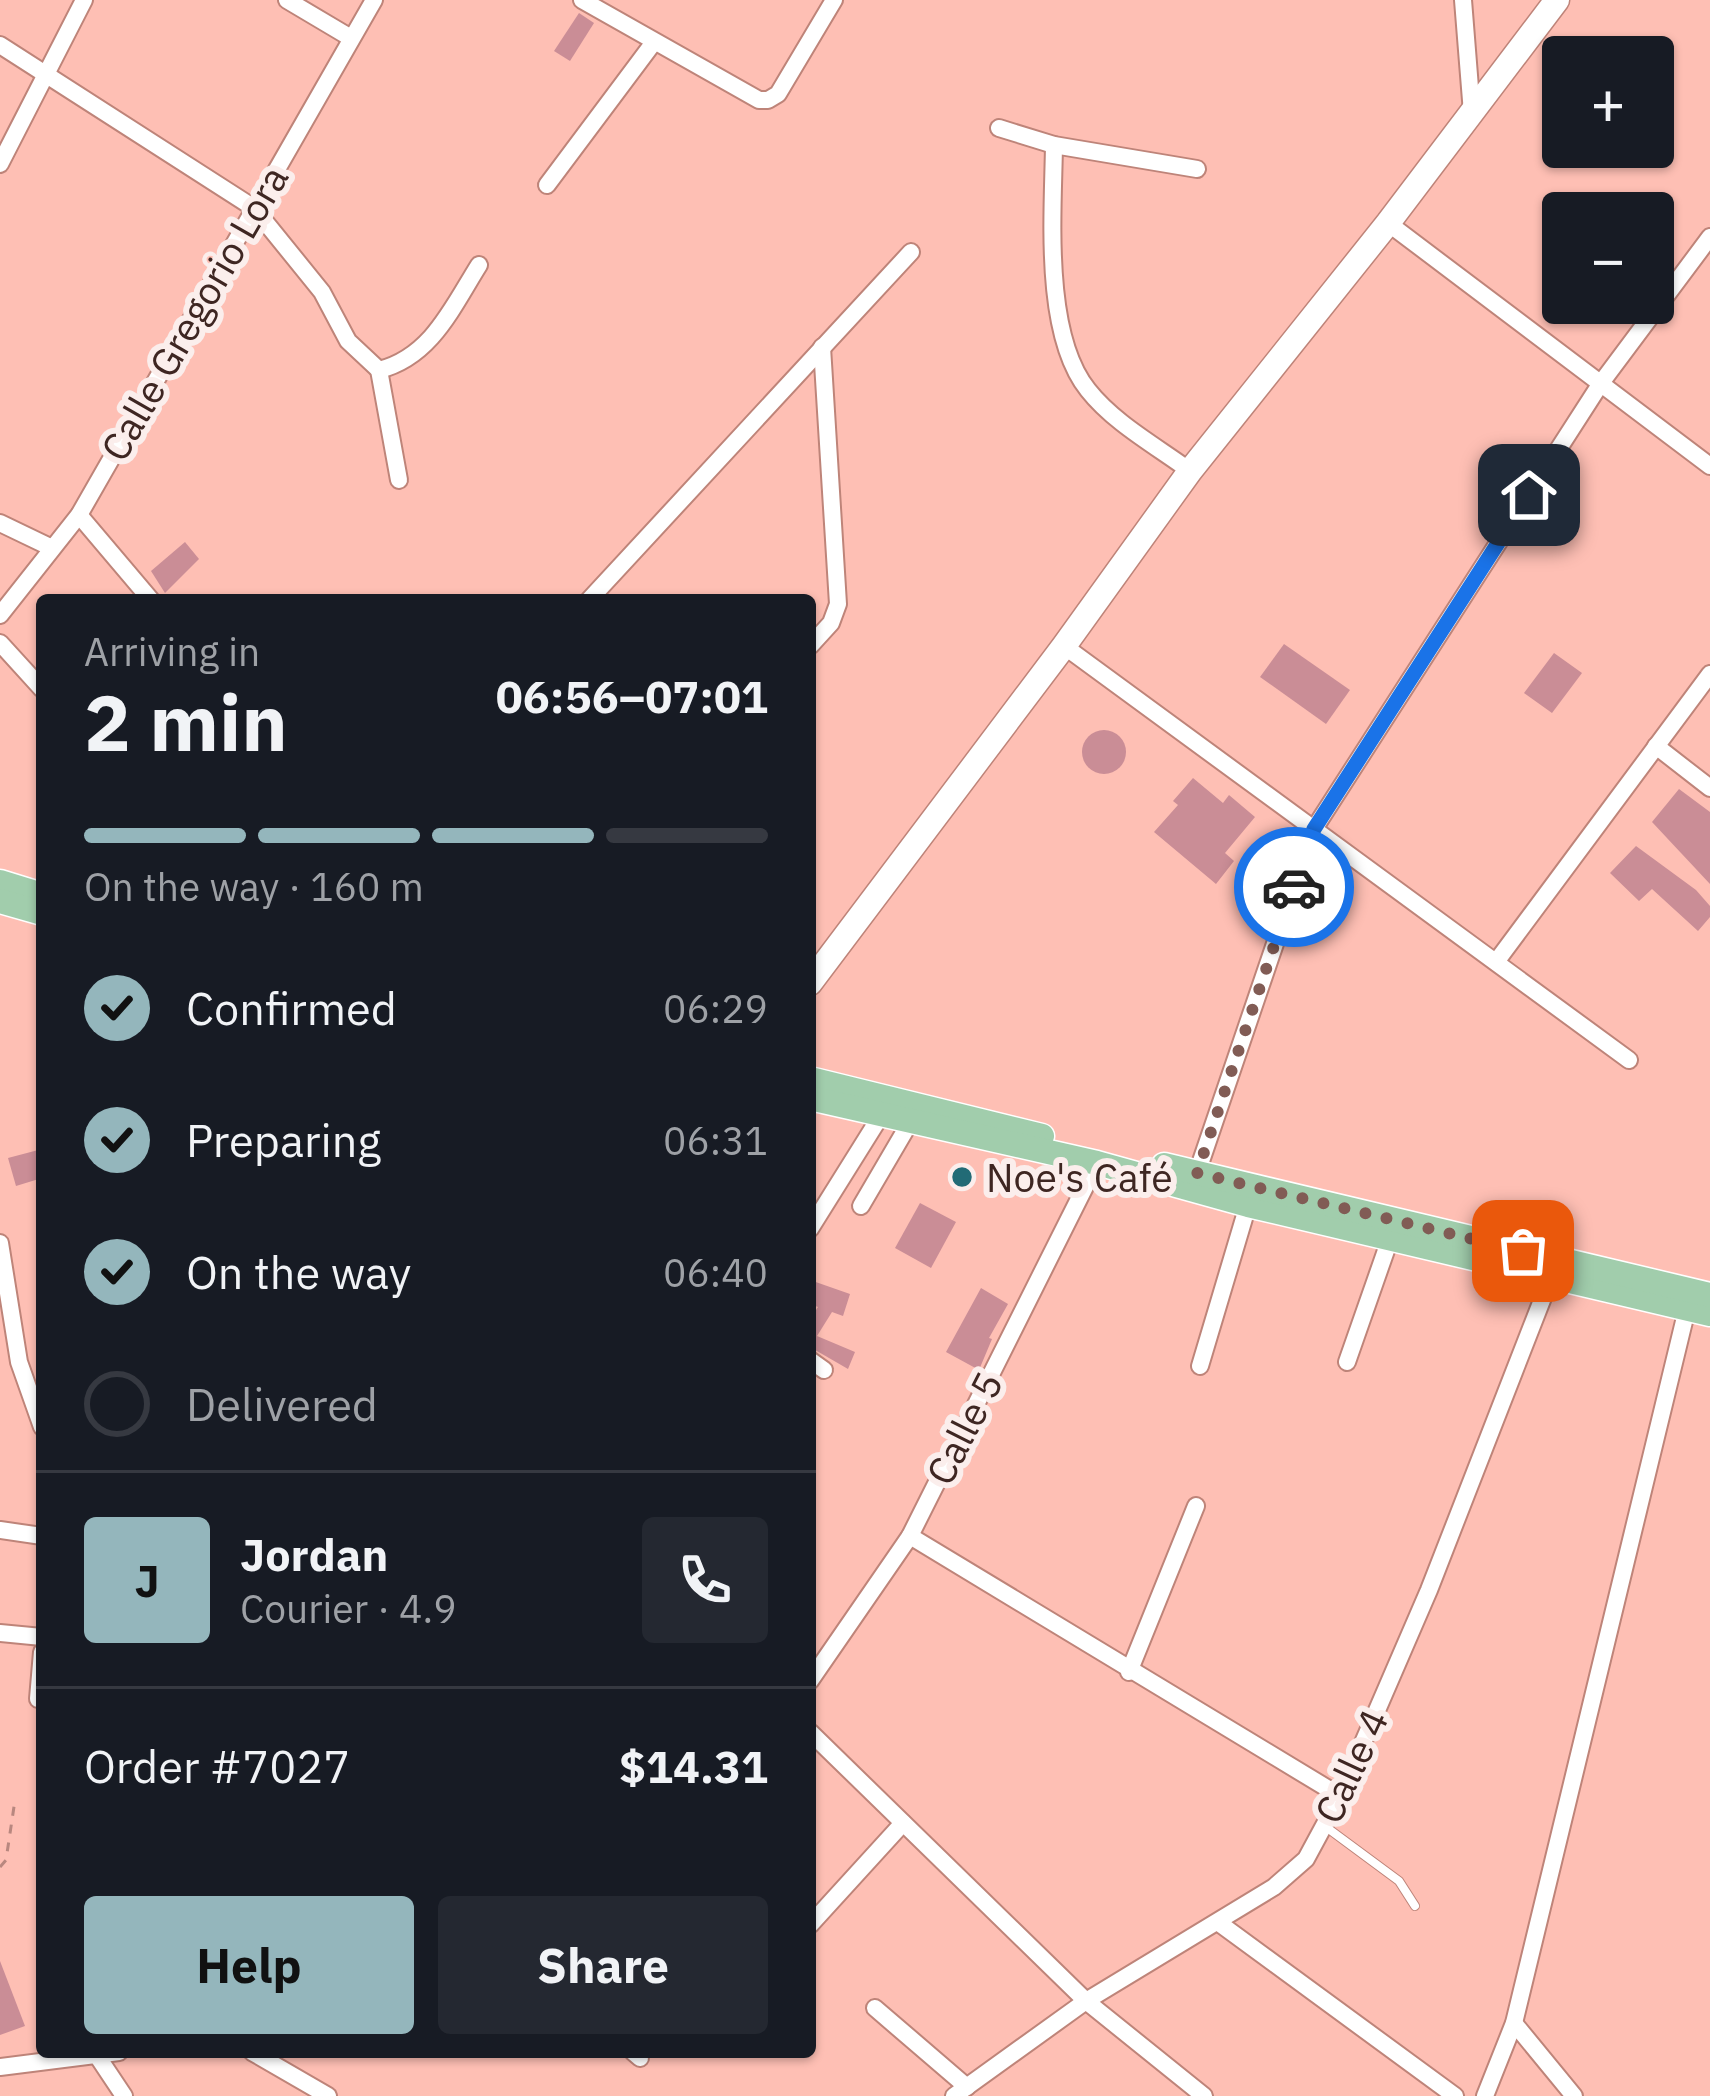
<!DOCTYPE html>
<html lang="en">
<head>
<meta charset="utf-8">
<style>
	:root { --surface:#171b24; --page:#242831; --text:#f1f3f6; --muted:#9ea1a6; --line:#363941; --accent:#94b6bc }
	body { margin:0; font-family:"IBM Plex Sans",sans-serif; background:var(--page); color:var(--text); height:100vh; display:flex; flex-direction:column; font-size:45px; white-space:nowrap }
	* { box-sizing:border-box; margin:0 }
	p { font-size:39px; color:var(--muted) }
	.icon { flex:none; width:66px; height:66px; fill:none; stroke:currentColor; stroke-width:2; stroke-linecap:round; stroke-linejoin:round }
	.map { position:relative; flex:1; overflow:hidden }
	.drawer { position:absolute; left:36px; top:594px; width:780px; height:1464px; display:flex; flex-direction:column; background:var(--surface); border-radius:12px; box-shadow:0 3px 9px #0004 }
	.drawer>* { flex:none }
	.fabs { position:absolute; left:1542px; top:36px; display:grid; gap:24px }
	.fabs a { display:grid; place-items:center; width:132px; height:132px; border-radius:12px; background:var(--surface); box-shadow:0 3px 9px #0004; font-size:60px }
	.pin { position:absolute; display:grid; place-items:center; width:102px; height:102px; color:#fff; margin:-51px; border-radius:24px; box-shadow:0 6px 18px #0006 }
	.courier { position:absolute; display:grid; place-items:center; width:120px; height:120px; margin:-60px; border:9px solid #1a73e8; border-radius:50%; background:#fff; color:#222; box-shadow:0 3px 15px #0007 }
	.overview em { font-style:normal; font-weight:800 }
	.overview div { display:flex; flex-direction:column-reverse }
	.overview { display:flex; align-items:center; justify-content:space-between; height:204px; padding:0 48px }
	h1 { font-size:78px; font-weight:800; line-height:90px }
	.bar { display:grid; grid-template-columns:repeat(4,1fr); gap:18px 12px; align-content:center; height:144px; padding:0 48px }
	.bar i { height:15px; border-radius:9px; background:var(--line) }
	.bar .selected { background:var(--accent) }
	.bar p { grid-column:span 4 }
	.line { display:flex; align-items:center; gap:30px; padding:0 48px; border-top:3px solid var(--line) }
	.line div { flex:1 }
	.round { display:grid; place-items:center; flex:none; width:126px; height:126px; border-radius:12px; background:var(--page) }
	ol { padding:0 48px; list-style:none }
	li { display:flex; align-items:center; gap:36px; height:132px }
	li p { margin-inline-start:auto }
	li .icon { padding:12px; border-radius:50%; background:var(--accent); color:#111; stroke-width:4 }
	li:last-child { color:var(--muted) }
	li i { width:66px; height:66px; border:6px solid var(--line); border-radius:50% }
	.action { display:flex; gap:24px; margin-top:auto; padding:24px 48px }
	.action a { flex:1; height:138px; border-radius:12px; background:var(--accent); color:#111; font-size:48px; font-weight:800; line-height:138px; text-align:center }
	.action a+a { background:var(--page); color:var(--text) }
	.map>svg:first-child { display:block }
</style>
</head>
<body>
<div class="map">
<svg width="1710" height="2096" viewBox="0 0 1710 2096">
	<rect width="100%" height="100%" fill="#febfb4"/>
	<g fill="#ca8d96">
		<polygon points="579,13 594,23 570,61 554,51"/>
		<polygon points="185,542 199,559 165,593 151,571"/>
		<polygon points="1284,644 1350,690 1326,724 1260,677"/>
		<polygon points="1554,653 1582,673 1552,713 1524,693"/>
		<circle cx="1104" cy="752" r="22"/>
		<polygon points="1193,778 1223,803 1229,795 1255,817 1225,853 1234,861 1216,884 1154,832 1178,805 1173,801"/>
		<polygon points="1679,789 1710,812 1710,884 1652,822"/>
		<polygon points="1636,846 1696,890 1710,906 1710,917 1698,931 1652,889 1639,901 1610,873"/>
		<polygon points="42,1149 42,1178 16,1186 8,1158"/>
		<polygon points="920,1203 956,1222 931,1268 895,1248"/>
		<polygon points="810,1280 850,1294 843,1316 832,1312 817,1336 855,1352 848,1369 810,1347 810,1319 818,1307 810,1304"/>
		<polygon points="981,1288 1008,1304 989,1338 992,1339 979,1370 946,1352"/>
		<polygon points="0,1961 25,2026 0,2035"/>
	</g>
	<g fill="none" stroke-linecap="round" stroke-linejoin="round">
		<g stroke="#be8479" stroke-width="10">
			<polyline id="lane" points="1326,1827 1399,1881 1415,1906"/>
		</g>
		<g stroke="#be8479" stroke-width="20">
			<g id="street">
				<polyline points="287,0 351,38"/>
				<polyline points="582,0 759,100 768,100 778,94 834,0"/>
				<polyline points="1463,0 1472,113"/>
				<path d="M0 45 254 208 322 292 348 341 379 370C431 357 452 308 479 265"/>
				<polyline points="999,128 1054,145 1197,169"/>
				<path d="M1054 145C1053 215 1043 334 1088 390 1114 423 1156 446 1190 471"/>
				<polyline points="0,164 84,0"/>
				<polyline points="547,185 654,42"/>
				<polyline points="1388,223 1710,466"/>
				<polyline points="379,370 399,480"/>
				<polyline points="79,515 151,600"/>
				<polyline points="0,523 52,548"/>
				<polyline points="589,600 911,252"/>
				<polyline points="0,615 79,515 374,0"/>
				<polyline points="0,643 42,689"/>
				<polyline points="810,646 831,623 838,604 822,347"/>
				<polyline points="1064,646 1629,1060"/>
				<polyline points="1656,746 1710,788"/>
				<polyline points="1496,962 1710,674"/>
				<polyline points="1197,1173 1314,829 1601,383 1710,237"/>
				<polyline points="861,1206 909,1124"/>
				<polyline points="810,1229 880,1117"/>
				<polyline points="0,1243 19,1362 42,1427"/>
				<polyline points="810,1360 824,1370"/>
				<polyline points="1347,1362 1390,1239"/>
				<polyline points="1200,1366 1248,1205"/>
				<polyline points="0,1530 42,1536"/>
				<polyline points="910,1536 1340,1796"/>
				<polyline points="0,1633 42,1637"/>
				<polyline points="1129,1672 1196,1506"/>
				<polyline points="810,1681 910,1536 1097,1163"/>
				<polyline points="38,1699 42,1652"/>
				<polyline points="810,1732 1086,2001 1204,2096"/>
				<polyline points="1219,1923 1455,2096"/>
				<polyline points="810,1925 903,1823"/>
				<polyline points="875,2008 967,2087"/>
				<polyline points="1514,2023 1574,2096"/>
				<polyline points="252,2052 328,2096"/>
				<polyline points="633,2052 640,2058"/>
				<polyline points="98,2057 124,2096"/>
				<polyline points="0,2067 119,2052"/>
				<polyline points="954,2096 1086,2001 1274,1887 1306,1859 1340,1796 1429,1590 1551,1277"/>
				<polyline points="1485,2096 1514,2023 1687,1309"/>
			</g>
		</g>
		<g stroke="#be8479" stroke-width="27">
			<polyline id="secondary" points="810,983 1064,646 1190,471 1388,223 1557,0"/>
		</g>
		<g stroke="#fff" stroke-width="27">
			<g id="primary">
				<polyline points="0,882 42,895"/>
				<polyline points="0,901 42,913"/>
				<polyline points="810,1079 1042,1136"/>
				<polyline points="810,1098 1097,1163 1248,1205 1710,1314"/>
				<polyline points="1164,1165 1710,1295"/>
			</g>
		</g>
		<polyline stroke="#b8877f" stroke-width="3" stroke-dasharray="9 9" stroke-linecap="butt" points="0,1867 6,1860 15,1800"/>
		<use href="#lane" stroke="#fff" stroke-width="8"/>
		<use href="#street" stroke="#fff" stroke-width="16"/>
		<use href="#secondary" stroke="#fff" stroke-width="24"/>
		<use href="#primary" stroke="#a1cdac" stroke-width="24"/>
	</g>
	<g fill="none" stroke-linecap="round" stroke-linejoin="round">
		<polyline stroke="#815c55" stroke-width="12" stroke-dasharray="0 21.6" points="1294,887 1197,1173 1523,1251"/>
		<polyline stroke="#1a73e8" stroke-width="15" points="1294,887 1314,829 1529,495"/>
	</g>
	<circle fill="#226b76" stroke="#fbeeec" stroke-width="4.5" cx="962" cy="1177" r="12"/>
	<g text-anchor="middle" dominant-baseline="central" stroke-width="12" stroke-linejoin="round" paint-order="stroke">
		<g font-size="39" fill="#3e2622" stroke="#fbeeec">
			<text transform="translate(194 313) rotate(-60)">Calle Gregorio Lora</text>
			<text transform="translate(964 1428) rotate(-63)">Calle 5</text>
			<text transform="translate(1351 1766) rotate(-65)">Calle 4</text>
		</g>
		<g font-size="39" fill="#3e2622" stroke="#fbeeec" text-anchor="start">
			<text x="986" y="1177">Noe's Café</text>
		</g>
	</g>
</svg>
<div class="fabs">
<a>+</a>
<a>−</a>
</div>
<div class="pin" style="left:1523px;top:1251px;background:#ea580c"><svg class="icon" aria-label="bag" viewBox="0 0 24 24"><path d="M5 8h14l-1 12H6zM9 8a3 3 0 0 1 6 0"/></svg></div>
<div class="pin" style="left:1529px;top:495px;background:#1f2937"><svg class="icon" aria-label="home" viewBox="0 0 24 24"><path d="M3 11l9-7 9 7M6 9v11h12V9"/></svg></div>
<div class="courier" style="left:1294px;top:887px"><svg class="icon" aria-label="car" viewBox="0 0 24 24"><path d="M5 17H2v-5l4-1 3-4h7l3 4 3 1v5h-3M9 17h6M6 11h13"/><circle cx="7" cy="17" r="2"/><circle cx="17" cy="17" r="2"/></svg></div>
<section class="drawer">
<div class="overview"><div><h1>2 min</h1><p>Arriving in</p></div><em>06:56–07:01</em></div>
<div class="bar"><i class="selected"></i><i class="selected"></i><i class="selected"></i><i></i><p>On the way · 160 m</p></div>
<ol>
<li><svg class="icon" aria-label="check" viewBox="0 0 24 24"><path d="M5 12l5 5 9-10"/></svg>Confirmed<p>06:29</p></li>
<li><svg class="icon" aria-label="check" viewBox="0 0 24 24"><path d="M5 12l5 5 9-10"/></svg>Preparing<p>06:31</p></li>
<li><svg class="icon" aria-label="check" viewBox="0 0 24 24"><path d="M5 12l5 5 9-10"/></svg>On the way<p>06:40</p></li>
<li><i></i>Delivered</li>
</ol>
<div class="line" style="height:216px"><b class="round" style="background:var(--accent);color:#111">J</b><div><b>Jordan</b><p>Courier · 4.9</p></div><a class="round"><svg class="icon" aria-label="phone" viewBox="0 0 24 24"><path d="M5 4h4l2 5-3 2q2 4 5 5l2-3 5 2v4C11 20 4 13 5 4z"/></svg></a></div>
<div class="line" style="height:156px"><div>Order #7027</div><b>$14.31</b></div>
<div class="action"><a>Help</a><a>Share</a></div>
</section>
</div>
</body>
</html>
